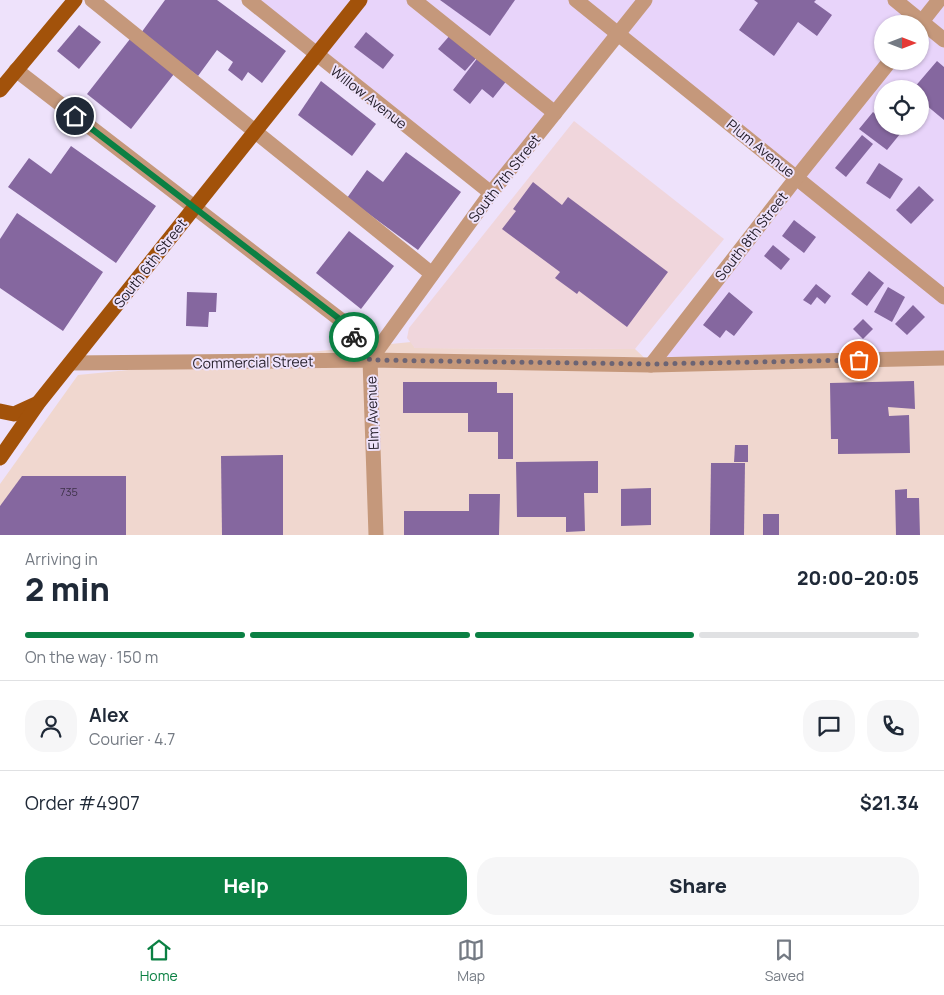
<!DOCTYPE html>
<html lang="en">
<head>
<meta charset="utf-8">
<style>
	:root { --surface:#fff; --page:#f6f6f7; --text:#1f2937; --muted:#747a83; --line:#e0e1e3; --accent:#0b8043 }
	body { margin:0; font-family:Manrope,sans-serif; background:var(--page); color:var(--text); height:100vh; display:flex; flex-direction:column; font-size:19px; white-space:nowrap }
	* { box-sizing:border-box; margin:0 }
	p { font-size:16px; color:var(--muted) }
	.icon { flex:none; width:28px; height:28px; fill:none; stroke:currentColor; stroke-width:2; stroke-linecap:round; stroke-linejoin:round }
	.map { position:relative; height:535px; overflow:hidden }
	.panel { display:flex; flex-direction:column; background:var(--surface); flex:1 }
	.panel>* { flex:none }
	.needle { width:32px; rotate:90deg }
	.tools { position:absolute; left:874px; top:15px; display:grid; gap:10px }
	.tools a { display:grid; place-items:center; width:55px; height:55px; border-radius:50%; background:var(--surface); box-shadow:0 1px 4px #0004; font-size:25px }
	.pin { position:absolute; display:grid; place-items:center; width:42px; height:42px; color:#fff; margin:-21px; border:2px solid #fff; border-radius:50%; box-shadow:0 1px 5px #0007 }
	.courier { position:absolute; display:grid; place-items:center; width:50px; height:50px; margin:-25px; border:4px solid #0b8043; border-radius:50%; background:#fff; color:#222; box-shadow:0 1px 6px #0007 }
	.headline em { font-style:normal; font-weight:800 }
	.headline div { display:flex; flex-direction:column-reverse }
	.headline { display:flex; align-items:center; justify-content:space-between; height:85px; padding:0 25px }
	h1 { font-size:32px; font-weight:800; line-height:38px }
	.bar { display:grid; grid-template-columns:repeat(4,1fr); gap:8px 5px; align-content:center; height:60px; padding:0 25px }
	.bar i { height:6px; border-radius:4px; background:var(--line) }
	.bar .on { background:var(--accent) }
	.bar p { grid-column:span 4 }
	.line { display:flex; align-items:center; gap:12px; padding:0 25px; border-top:1px solid var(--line) }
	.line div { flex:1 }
	.round { display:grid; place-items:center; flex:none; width:52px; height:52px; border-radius:20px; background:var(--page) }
	.primary-button { display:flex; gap:10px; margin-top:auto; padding:10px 25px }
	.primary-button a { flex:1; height:58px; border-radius:20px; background:var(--accent); color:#fff; font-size:20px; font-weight:800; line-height:58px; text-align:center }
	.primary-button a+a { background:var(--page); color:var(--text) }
	.tab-bar { display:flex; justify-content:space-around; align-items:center; height:70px; border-top:1px solid var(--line); background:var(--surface); font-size:14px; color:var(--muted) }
	.tab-bar a { display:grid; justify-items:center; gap:2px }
	.tab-bar .on { color:var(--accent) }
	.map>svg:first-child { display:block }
</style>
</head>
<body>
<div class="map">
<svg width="944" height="535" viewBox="0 0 944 535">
	<rect width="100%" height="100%" fill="#eee2fb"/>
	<path fill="#e8d4fa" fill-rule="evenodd" d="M251 0H944V358L651 365 797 177 618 34 491 193ZM882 24H920V61H882ZM882 89H920V126H882Z"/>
	<polygon fill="#f0d7cf" points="411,342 415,348 635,349 652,365 944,361 944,535 0,535 0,484 78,375"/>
	<polygon fill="#f0d6dc" points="574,121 724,239 635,349 415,348 407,338 409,328"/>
	<g fill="#85679f">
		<polygon points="165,0 217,0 286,51 262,83 248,72 242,81 228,70 233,62 217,50 198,76 141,33"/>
		<polygon points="440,0 515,0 490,36"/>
		<polygon points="754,0 816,0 814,2 832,15 817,36 798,22 774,56 739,30 758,3"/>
		<polygon points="79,25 101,42 79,69 57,51"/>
		<polygon points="366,32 394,55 383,69 354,47"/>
		<polygon points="451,34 478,56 465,71 438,49"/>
		<polygon points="130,39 174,74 131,129 87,94"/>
		<polygon points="479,56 508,79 493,98 482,89 470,104 453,90"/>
		<polygon points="937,61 944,67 944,120 920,100 920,89 913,89"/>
		<polygon points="321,81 376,124 352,156 298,115"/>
		<polygon points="873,112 882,120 882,126 890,126 900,134 887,150 859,129"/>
		<polygon points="862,135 873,144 846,177 835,168"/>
		<polygon points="71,146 156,206 116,263 8,187 29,158 51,174"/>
		<polygon points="406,152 461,192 418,250 347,198 367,170 383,182"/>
		<polygon points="879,163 903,179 890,199 866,183"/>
		<polygon points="533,182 562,205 568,197 668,272 627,327 579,291 577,294 555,278 560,272 502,229 516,211 513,209"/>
		<polygon points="919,186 934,200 911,224 896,210"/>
		<polygon points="17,213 103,272 63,331 0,288 0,239"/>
		<polygon points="794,220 816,237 804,253 782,236"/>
		<polygon points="349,231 394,266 361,309 316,273"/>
		<polygon points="773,245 790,259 781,270 764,256"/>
		<polygon points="869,271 884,283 867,306 851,294"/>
		<polygon points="816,284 831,296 825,304 817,297 811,305 803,300"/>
		<polygon points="888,287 905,297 892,322 874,312"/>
		<polygon points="187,292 217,293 216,312 209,312 208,327 186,326"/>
		<polygon points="729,292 753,312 734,336 726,330 720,338 703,325"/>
		<polygon points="913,305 925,317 907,335 895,324"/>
		<polygon points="863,319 873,329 863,339 853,329"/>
		<polygon points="914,381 915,409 888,407 889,416 909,415 910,453 838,454 838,439 831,439 830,383"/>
		<polygon points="403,382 497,382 497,393 513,393 513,459 498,459 498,432 468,432 468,413 403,413"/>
		<polygon points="735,445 748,445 748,462 734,462"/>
		<polygon points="283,455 283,535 222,535 221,456"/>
		<polygon points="598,461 598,493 584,493 585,531 566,532 566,517 517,517 516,462"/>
		<polygon points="711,463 745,463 744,535 710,535"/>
		<polygon points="22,476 126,476 126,535 0,535 0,506"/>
		<polygon points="651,488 651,525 621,526 621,489"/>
		<polygon points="907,489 907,498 919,498 920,535 896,535 895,490"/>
		<polygon points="469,494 500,494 499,535 404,535 404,511 469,511"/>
		<rect x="763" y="514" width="16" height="21"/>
	</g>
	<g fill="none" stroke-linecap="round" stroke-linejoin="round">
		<g stroke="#c5987b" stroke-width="15">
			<polyline points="92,0 432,274"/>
			<polyline points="249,0 491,193"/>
			<polyline points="414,0 555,113"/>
			<polyline points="576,0 944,297"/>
			<polyline points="895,0 944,40"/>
			<polyline points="920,24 939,0"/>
			<polyline points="16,70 346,324 370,360 376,535"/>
			<polyline points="370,360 491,193 645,0"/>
			<polyline points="71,363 370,360 651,365 944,358"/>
			<polyline points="651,365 797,177 890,61"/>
		</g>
		<g stroke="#a2520a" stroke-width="15">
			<polyline points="0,90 75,0"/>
			<polyline points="0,411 14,414 38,403"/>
			<polyline points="0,458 39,402 360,0"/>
		</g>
	</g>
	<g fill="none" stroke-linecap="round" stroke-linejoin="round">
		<polyline stroke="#6c6474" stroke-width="5" stroke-dasharray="0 9" points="354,337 370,360 651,364 859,360"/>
		<polyline stroke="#0b8043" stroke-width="6" points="75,116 346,324 354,337"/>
	</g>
	<g text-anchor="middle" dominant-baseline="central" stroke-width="4" stroke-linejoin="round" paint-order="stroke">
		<g font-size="11" fill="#3e3249">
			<text x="69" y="491">735</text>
		</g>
		<g font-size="14" fill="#26202c" stroke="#eee2fb">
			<text transform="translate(369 97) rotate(38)">Willow Avenue</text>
			<text transform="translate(761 148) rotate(39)">Plum Avenue</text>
			<text transform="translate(504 178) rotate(-52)">South 7th Street</text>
			<text transform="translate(751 236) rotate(-52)">South 8th Street</text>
			<text transform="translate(150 263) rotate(-52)">South 6th Street</text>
			<text transform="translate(253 362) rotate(-1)">Commercial Street</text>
			<text transform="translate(372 413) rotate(-92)">Elm Avenue</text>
		</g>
	</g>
</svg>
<div class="tools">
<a><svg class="needle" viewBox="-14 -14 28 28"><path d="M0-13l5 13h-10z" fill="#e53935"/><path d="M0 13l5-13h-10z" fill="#747a83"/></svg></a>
<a><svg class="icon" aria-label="locate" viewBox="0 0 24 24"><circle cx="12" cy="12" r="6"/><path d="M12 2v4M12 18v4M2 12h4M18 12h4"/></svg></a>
</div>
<div class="pin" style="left:859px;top:360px;background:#ea580c"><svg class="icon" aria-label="bag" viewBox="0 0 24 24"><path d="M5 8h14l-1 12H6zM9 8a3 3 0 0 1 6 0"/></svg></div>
<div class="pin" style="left:75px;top:116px;background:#1f2937"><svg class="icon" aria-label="home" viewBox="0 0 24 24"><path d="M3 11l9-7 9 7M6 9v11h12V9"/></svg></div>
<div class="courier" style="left:354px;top:337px"><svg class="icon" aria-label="bike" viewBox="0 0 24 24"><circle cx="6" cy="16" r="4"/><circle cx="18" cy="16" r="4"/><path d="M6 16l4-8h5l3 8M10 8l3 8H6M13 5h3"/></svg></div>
</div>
<section class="panel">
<div class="headline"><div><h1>2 min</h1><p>Arriving in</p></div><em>20:00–20:05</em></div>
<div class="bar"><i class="on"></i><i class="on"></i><i class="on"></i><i></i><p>On the way · 150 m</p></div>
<div class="line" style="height:90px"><a class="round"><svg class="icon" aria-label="person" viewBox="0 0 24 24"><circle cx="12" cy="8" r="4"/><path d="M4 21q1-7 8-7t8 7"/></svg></a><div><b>Alex</b><p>Courier · 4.7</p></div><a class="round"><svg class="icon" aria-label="chat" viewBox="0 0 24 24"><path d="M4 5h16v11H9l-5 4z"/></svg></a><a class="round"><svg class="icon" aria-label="phone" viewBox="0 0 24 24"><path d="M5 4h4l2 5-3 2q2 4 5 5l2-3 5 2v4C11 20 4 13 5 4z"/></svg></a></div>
<div class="line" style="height:65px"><div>Order #4907</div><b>$21.34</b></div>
<div class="primary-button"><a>Help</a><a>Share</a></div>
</section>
<nav class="tab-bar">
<a class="on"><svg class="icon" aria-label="home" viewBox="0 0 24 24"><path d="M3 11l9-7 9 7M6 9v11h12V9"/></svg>Home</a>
<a><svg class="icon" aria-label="map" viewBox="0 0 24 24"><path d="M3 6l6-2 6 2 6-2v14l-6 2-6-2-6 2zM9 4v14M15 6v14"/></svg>Map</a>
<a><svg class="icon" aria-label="saved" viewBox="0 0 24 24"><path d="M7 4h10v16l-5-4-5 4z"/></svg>Saved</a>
</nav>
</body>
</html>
